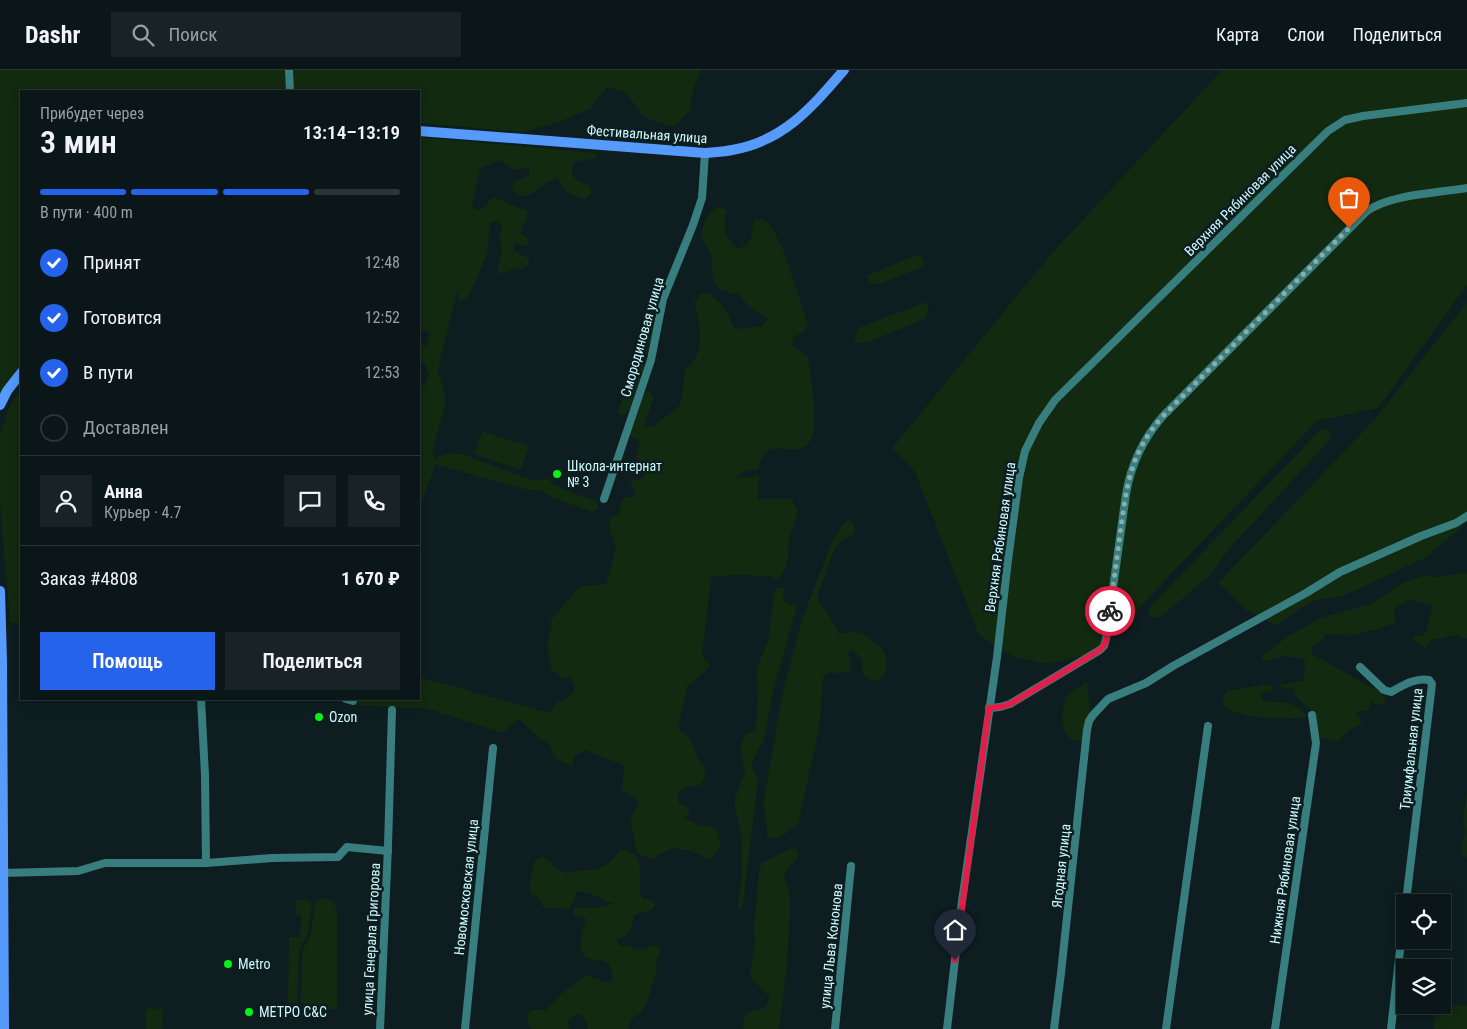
<!DOCTYPE html>
<html lang="ru">
<head>
<meta charset="utf-8">
<style>
	:root { --surface:#0a1618; --page:#182325; --text:#f1f3f6; --muted:#999fa2; --line:#2a3537; --accent:#2563eb }
	body { margin:0; font-family:"Roboto Condensed",sans-serif; background:var(--page); color:var(--text); height:100vh; display:flex; flex-direction:column; font-size:19px; white-space:nowrap }
	* { box-sizing:border-box; margin:0 }
	p { font-size:16px; color:var(--muted) }
	.icon { flex:none; width:28px; height:28px; fill:none; stroke:currentColor; stroke-width:2; stroke-linecap:round; stroke-linejoin:round }
	.map { position:relative; flex:1; overflow:hidden }
	.details { position:absolute; left:20px; top:20px; width:400px; height:610px; display:flex; flex-direction:column; background:var(--surface); border-radius:0px; box-shadow:0 2px 12px #0003,0 0 0 1px var(--line) }
	.details>* { flex:none }
	.controls { position:absolute; left:1396px; top:824px; display:grid; gap:10px }
	.controls a { display:grid; place-items:center; width:55px; height:55px; border-radius:0px; background:var(--surface); box-shadow:0 2px 12px #0003,0 0 0 1px var(--line); font-size:25px }
	.pin { position:absolute; display:grid; place-items:center; width:42px; height:42px; color:#fff; margin:-51px -21px; border-radius:50% 50% 50% 0; rotate:-45deg; box-shadow:0 0 5px #0007 }
	.pin .icon { rotate:45deg }
	.courier { position:absolute; display:grid; place-items:center; width:50px; height:50px; margin:-25px; border:4px solid #e11d48; border-radius:50%; background:#fff; color:#222; box-shadow:0 1px 6px #0007 }
	.summary em { font-style:normal; font-weight:600 }
	.summary div { display:flex; flex-direction:column-reverse }
	.summary { display:flex; align-items:center; justify-content:space-between; height:85px; padding:0 20px }
	h1 { font-size:32px; font-weight:600; line-height:38px }
	.bar { display:grid; grid-template-columns:repeat(4,1fr); gap:8px 5px; align-content:center; height:60px; padding:0 20px }
	.bar i { height:6px; border-radius:4px; background:var(--line) }
	.bar .current { background:var(--accent) }
	.bar p { grid-column:span 4 }
	.line { display:flex; align-items:center; gap:12px; padding:0 20px; border-top:1px solid var(--line) }
	.line div { flex:1 }
	.round { display:grid; place-items:center; flex:none; width:52px; height:52px; border-radius:0px; background:var(--page) }
	ol { padding:0 20px; list-style:none }
	li { display:flex; align-items:center; gap:15px; height:55px }
	li p { margin-inline-start:auto }
	li .icon { padding:5px; border-radius:50%; background:var(--accent); color:#fff; stroke-width:4 }
	li:last-child { color:var(--muted) }
	li i { width:28px; height:28px; border:2px solid var(--line); border-radius:50% }
	.button { display:flex; gap:10px; margin-top:auto; padding:10px 20px }
	.button a { flex:1; height:58px; border-radius:0px; background:var(--accent); color:#fff; font-size:20px; font-weight:600; line-height:58px; text-align:center }
	.button a+a { background:var(--page); color:var(--text) }
	header { display:flex; align-items:center; gap:30px; box-sizing:border-box; height:70px; padding:0 25px; background:var(--surface); border-bottom:1px solid var(--line) }
	header strong { font-size:24px }
	nav { display:flex; gap:28px; margin-inline-start:auto; font-size:18px }
	.search { width:350px; height:45px; background:var(--page); display:flex; align-items:center; gap:12px; box-sizing:border-box; padding:0 18px; border-radius:0px; color:var(--muted); font-size:19px }
	.map>svg:first-child { display:block }
</style>
</head>
<body>
<header>
<strong>Dashr</strong>
<div class="search"><svg class="icon" aria-label="search" viewBox="0 0 24 24"><circle cx="10" cy="10" r="6"/><path d="M15 15l6 6"/></svg>Поиск</div>
<nav><a>Карта</a><a>Слои</a><a>Поделиться</a></nav>
</header>
<div class="map">
<svg width="1467" height="959" viewBox="0 0 1467 959">
	<rect width="100%" height="100%" fill="#0d1d20"/>
	<g fill="#122a10">
		<polygon points="0,0 701,0 694,17 689,42 674,57 644,47 626,23 607,17 590,39 556,53 523,62 419,53 419,21 21,21 21,301 0,332"/>
		<polygon points="1222,0 1467,0 1467,215 1378,338 1317,351 1097,582 1049,594 1014,587 979,565 915,402 892,378 1052,183"/>
		<path d="M419 67 597 83 596 88 574 92C568 108 577 111 590 116L591 123 586 129C570 125 565 123 557 108 541 111 526 141 511 117L515 112 529 105V98L515 100 499 90 480 99 472 136 477 140 482 139 493 127 527 141V151L523 154 521 163 530 170 527 175 522 176 518 173 514 176V181L528 188 530 193 523 199 518 198 501 204 497 201 502 181 499 167 503 157 498 151H493L490 154 487 185 468 227 464 230H459L458 218 437 304 441 307 446 331 433 379 436 391 439 386 448 383 462 384 532 410 537 411 547 408 554 415 597 432 598 439 592 442 551 427 539 420H528L437 395 436 393 419 440V314L424 315 429 305 425 293 419 292V274L427 276 430 262 419 260Z"/>
		<path d="M718 137 727 140C722 157 724 165 737 178L746 176 751 168 754 150 763 149 770 155 783 178 808 255 803 263 795 266 792 275C796 279 804 283 807 287 811 293 810 304 811 310 813 325 819 364 808 374 791 389 766 363 758 399L741 403 736 408 759 406 758 429H792L798 442 789 469 788 488 783 504 776 510 771 506 733 505 711 507 702 586 710 595 704 602 687 617 678 658 690 669 698 689 704 696 706 706 700 715 683 718 677 726 679 733 691 740 684 748 697 754 715 758 721 775 710 790 691 781 672 778 651 789 637 783 630 749 639 732 621 719 625 696 585 680 575 686 572 697 554 687 550 675 538 667 519 649 502 663 429 639 354 635 336 629H419V607L550 643 556 633 571 626 575 617 570 608H561L551 599 547 575 552 549 580 516 606 514 616 479 610 460V449L619 443 622 430 626 427H635L634 419 631 416 632 411 641 409 646 402 636 387 640 371 632 368 629 364 642 325 649 320 654 327 645 353 647 357H652L679 336 682 327 685 299C708 282 699 256 695 232L700 224C702 224 705 223 708 224 720 227 730 248 735 259L763 256 767 248 751 239 739 225 721 220 715 214 711 196 712 187 701 167C705 152 704 145 718 137Z"/>
		<polygon points="919,184 924,191 923,197 879,214 868,213 866,206"/>
		<polygon points="925,232 929,237 926,248 871,271 859,274 854,270 858,258"/>
		<polygon points="1467,232 1467,452 1425,488 1343,526 1313,531 1276,555 1246,540 1218,513 1375,349"/>
		<polygon points="655,242 657,242 647,283 647,289 631,335 625,345 618,344 618,340 630,310 635,304"/>
		<polygon points="21,320 21,553 10,552 0,433 0,364 10,335"/>
		<polygon points="1324,359 1329,360 1331,365 1327,373 1229,479 1210,505 1161,547 1151,547 1148,543 1149,538 1319,361"/>
		<polygon points="482,361 529,376 521,400 474,384"/>
		<path d="M849 450 854 454 855 460 852 466 846 468 836 476 817 526C820 534 825 539 830 547 834 552 836 559 840 564 855 561 861 560 872 570 877 574 883 578 885 584 891 597 881 619 866 607 860 602 864 595 861 589 859 586 856 583 853 580L848 583 850 589V601L838 604 832 602 826 604 823 609 819 660 798 754C789 761 779 772 767 767L766 747 763 735 782 626 801 552 832 472 843 454Z"/>
		<polygon points="1464,503 1467,503 1467,569 1457,565 1430,570 1426,578 1413,570 1415,565 1423,566 1426,561 1432,536 1410,529 1393,540 1396,553 1375,560 1347,566 1325,564 1322,571 1311,577 1312,584 1380,622 1387,633 1377,635 1372,630 1369,640 1354,643 1359,646 1361,655 1350,659 1337,672 1319,667 1314,643 1294,625 1295,619 1283,618 1279,613 1286,614 1304,610 1305,593 1302,588 1283,586 1264,591 1261,586 1289,566 1320,548 1371,534 1405,512 1423,506 1436,507"/>
		<polygon points="777,517 784,518 783,530 791,535 797,533 796,540 773,622 764,670 751,694 758,710 743,836 739,841 738,835 742,803 742,768 735,736 735,727 745,703 740,678 744,666 756,659 758,620 756,601 768,570 774,522"/>
		<path d="M1087 612 1091 650 1083 672 1069 669C1059 655 1062 642 1066 626Z"/>
		<path d="M1268 614 1275 620 1261 623V630C1272 633 1284 630 1294 635 1299 637 1303 642 1307 646L1304 648C1287 648 1239 649 1227 638 1225 637 1224 634 1222 632L1227 621Z"/>
		<polygon points="1467,721 1467,789 1460,783 1461,775 1465,763 1463,750"/>
		<polygon points="791,778 797,780 798,787 786,801 784,807 789,819 790,838 787,895 779,959 742,959 746,943 764,938 770,927 752,910 750,904 755,871 754,859 759,799 762,793"/>
		<path d="M621 779C652 785 633 812 643 829H650L655 833 653 839 635 845C631 857 631 868 617 869L620 877C631 873 631 879 640 879 648 879 651 874 660 876L661 882 656 891 657 898 648 930 642 942 632 949 628 959H588C587 952 584 947 578 944L570 948 568 952 569 959H532L528 954V944L532 940H546L561 924 586 905 608 913 613 909C612 904 611 898 608 894 600 886 582 896 580 875 579 869 585 855 586 848L574 845 573 838H594L613 834C603 830 587 821 577 821L570 839 544 838 537 827 531 824C529 817 531 798 535 791 537 789 539 787 542 786L564 803C577 800 596 802 607 794 612 791 617 784 621 779Z"/>
		<path d="M320 829C329 828 335 830 337 840V939H307L301 931 302 886 304 877 311 864 315 833Z"/>
		<polygon points="296,830 307,830 311,832 312,834 308,863 299,881 297,933 288,933 289,867 300,867 301,846 296,845"/>
		<polygon points="1462,934 1467,935 1467,959 1433,959 1436,940"/>
		<polygon points="148,938 163,939 162,959 146,959 145,942"/>
	</g>
	<g fill="none" stroke-linecap="round" stroke-linejoin="round">
		<g stroke="#397e7e" stroke-width="8">
			<polyline points="289,0 290,21"/>
			<polyline points="604,429 651,290 663,229 693,155 702,128 705,83"/>
			<path d="M1360 597 1384 620 1391 622C1402 616 1416 607 1429 610L1432 614 1406 832"/>
			<polyline points="346,629 353,631"/>
			<path d="M989 638 1000 637 1010 634 1100 580 1104 576 1106 569 1126 424C1131 394 1143 369 1163 346L1367 141C1391 124 1438 123 1467 118"/>
			<polyline points="206,793 272,788 338,787 347,777 388,781"/>
			<polyline points="2,803 78,801 105,793 206,793 205,705 201,629"/>
			<polyline points="380,959 388,776 392,640"/>
			<polyline points="465,959 493,678"/>
			<polyline points="835,959 851,796"/>
			<polyline points="947,959 961,838 997,587 1008,490 1019,408 1025,381 1039,353 1055,330 1328,61 1345,50 1363,46 1467,33"/>
			<polyline points="1054,959 1061,903 1087,660 1089,651 1093,645 1108,629 1146,613 1173,596 1306,523 1340,502 1421,466 1456,453 1467,446"/>
			<polyline points="1166,959 1208,656"/>
			<polyline points="1275,959 1316,673 1312,645"/>
			<polyline points="1391,959 1405,837"/>
		</g>
		<g stroke="#569afc" stroke-width="10">
			<path d="M419 61 705 83C714 82 723 82 732 80 784 71 812 37 844 0"/>
			<polyline points="0,335 7,321 21,303"/>
			<polyline points="0,521 2,591 4,959"/>
		</g>
	</g>
	<g fill="none" stroke-linecap="round" stroke-linejoin="round">
		<path stroke="#8aadb0" stroke-width="5" stroke-dasharray="0 9" d="M1110 541C1113 515 1117 490 1120 464 1127 416 1129 384 1163 346L1349 158"/>
		<polyline stroke="#e11d48" stroke-width="6" points="955,890 989,638 1000,637 1010,634 1100,580 1106,572 1110,541"/>
	</g>
	<g fill="#04f314" stroke="#0d1d20" stroke-width="2">
		<circle cx="557" cy="404" r="5"/>
		<circle cx="319" cy="647" r="5"/>
		<circle cx="228" cy="894" r="5"/>
		<circle cx="249" cy="942" r="5"/>
	</g>
	<g text-anchor="middle" dominant-baseline="central" stroke-width="5" stroke-linejoin="round" paint-order="stroke">
		<g font-size="14" fill="#cdfafe" stroke="#0d1d20">
			<text transform="translate(647 64) rotate(4)">Фестивальная улица</text>
			<text transform="translate(1240 130) rotate(-45)">Верхняя Рябиновая улица</text>
			<text transform="translate(642 267) rotate(-74)">Смородиновая улица</text>
			<text transform="translate(1000 467) rotate(-82)">Верхняя Рябиновая улица</text>
			<text transform="translate(1411 679) rotate(-84)">Триумфальная улица</text>
			<text transform="translate(1061 796) rotate(-84)">Ягодная улица</text>
			<text transform="translate(1285 800) rotate(-82)">Нижняя Рябиновая улица</text>
			<text transform="translate(466 817) rotate(-84)">Новомосковская улица</text>
			<text transform="translate(371 869) rotate(-87)">улица Генерала Григорова</text>
			<text transform="translate(831 876) rotate(-84)">улица Льва Кононова</text>
		</g>
		<g font-size="14" fill="#cdfafe" stroke="#0d1d20" text-anchor="start">
			<text x="567" y="396">Школа-интернат<tspan x="567" dy="16">№ 3</tspan></text>
			<text x="329" y="647">Ozon</text>
			<text x="238" y="894">Metro</text>
			<text x="259" y="942">МЕТРО С&amp;С</text>
		</g>
	</g>
</svg>
<div class="controls">
<a><svg class="icon" aria-label="locate" viewBox="0 0 24 24"><circle cx="12" cy="12" r="6"/><path d="M12 2v4M12 18v4M2 12h4M18 12h4"/></svg></a>
<a><svg class="icon" aria-label="layers" viewBox="0 0 24 24"><path d="M12 4l9 5-9 5-9-5zM3 14l9 5 9-5"/></svg></a>
</div>
<div class="pin" style="left:1349px;top:158px;background:#ea580c"><svg class="icon" aria-label="bag" viewBox="0 0 24 24"><path d="M5 8h14l-1 12H6zM9 8a3 3 0 0 1 6 0"/></svg></div>
<div class="pin" style="left:955px;top:890px;background:#1f2937"><svg class="icon" aria-label="home" viewBox="0 0 24 24"><path d="M3 11l9-7 9 7M6 9v11h12V9"/></svg></div>
<div class="courier" style="left:1110px;top:541px"><svg class="icon" aria-label="bike" viewBox="0 0 24 24"><circle cx="6" cy="16" r="4"/><circle cx="18" cy="16" r="4"/><path d="M6 16l4-8h5l3 8M10 8l3 8H6M13 5h3"/></svg></div>
<section class="details">
<div class="summary"><div><h1>3 мин</h1><p>Прибудет через</p></div><em>13:14–13:19</em></div>
<div class="bar"><i class="current"></i><i class="current"></i><i class="current"></i><i></i><p>В пути · 400 m</p></div>
<ol>
<li><svg class="icon" aria-label="check" viewBox="0 0 24 24"><path d="M5 12l5 5 9-10"/></svg>Принят<p>12:48</p></li>
<li><svg class="icon" aria-label="check" viewBox="0 0 24 24"><path d="M5 12l5 5 9-10"/></svg>Готовится<p>12:52</p></li>
<li><svg class="icon" aria-label="check" viewBox="0 0 24 24"><path d="M5 12l5 5 9-10"/></svg>В пути<p>12:53</p></li>
<li><i></i>Доставлен</li>
</ol>
<div class="line" style="height:90px"><a class="round"><svg class="icon" aria-label="person" viewBox="0 0 24 24"><circle cx="12" cy="8" r="4"/><path d="M4 21q1-7 8-7t8 7"/></svg></a><div><b>Анна</b><p>Курьер · 4.7</p></div><a class="round"><svg class="icon" aria-label="chat" viewBox="0 0 24 24"><path d="M4 5h16v11H9l-5 4z"/></svg></a><a class="round"><svg class="icon" aria-label="phone" viewBox="0 0 24 24"><path d="M5 4h4l2 5-3 2q2 4 5 5l2-3 5 2v4C11 20 4 13 5 4z"/></svg></a></div>
<div class="line" style="height:65px"><div>Заказ #4808</div><b>1 670 ₽</b></div>
<div class="button"><a>Помощь</a><a>Поделиться</a></div>
</section>
</div>
</body>
</html>
